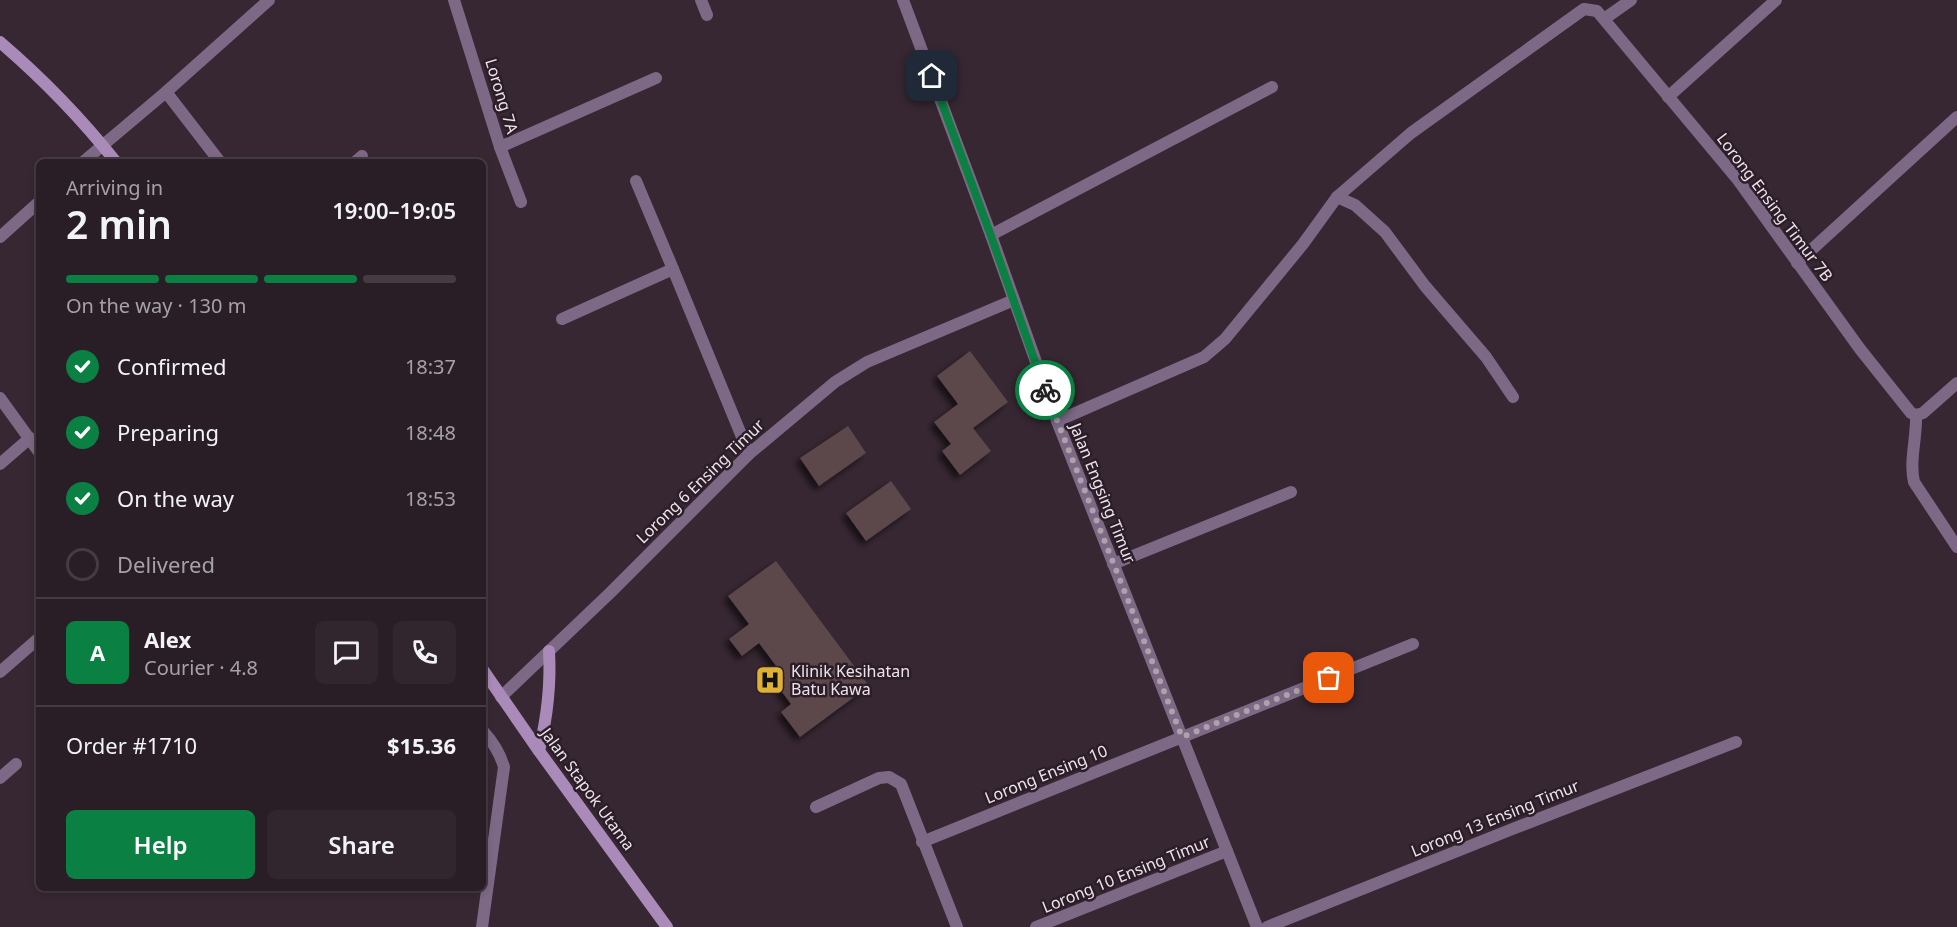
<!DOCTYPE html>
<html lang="en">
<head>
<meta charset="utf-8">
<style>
	:root { --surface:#291d26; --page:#31262e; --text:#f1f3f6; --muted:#a5a2a7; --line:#453b43; --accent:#0b8043 }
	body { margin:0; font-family:"Noto Sans",sans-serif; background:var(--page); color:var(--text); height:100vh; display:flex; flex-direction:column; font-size:22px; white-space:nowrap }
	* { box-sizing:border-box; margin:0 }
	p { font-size:20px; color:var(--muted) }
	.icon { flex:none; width:33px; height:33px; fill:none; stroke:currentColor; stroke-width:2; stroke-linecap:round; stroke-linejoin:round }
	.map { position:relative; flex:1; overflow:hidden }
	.details { position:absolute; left:36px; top:159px; width:450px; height:732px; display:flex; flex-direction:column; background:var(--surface); border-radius:9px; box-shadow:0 3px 9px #0003,0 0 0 2px var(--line) }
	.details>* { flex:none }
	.pin { position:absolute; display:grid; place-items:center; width:51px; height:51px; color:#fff; margin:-26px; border-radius:12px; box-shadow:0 3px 9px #0006 }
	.courier { position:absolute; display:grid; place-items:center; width:60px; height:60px; margin:-30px; border:4px solid #0b8043; border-radius:50%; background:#fff; color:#222; box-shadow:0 2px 8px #0007 }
	.head em { font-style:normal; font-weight:600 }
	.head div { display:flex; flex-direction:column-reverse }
	.head { display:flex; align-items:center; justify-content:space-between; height:102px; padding:0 30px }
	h1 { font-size:39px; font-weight:600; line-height:45px }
	.bar { display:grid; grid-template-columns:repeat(4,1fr); gap:9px 6px; align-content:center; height:72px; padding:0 30px }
	.bar i { height:8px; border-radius:4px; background:var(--line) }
	.bar .current { background:var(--accent) }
	.bar p { grid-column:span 4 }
	.line { display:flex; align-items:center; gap:15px; padding:0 30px; border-top:2px solid var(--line) }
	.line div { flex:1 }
	.round { display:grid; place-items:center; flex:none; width:63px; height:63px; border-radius:9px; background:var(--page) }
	ol { padding:0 30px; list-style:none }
	li { display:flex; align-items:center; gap:18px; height:66px }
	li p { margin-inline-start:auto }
	li .icon { padding:6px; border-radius:50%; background:var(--accent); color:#fff; stroke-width:4 }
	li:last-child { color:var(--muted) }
	li i { width:33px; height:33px; border:3px solid var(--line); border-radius:50% }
	.button { display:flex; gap:12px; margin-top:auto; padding:12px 30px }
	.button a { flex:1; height:69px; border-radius:9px; background:var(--accent); color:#fff; font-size:24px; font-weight:600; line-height:69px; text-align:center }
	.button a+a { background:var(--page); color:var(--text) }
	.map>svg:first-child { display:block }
</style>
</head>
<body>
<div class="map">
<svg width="1957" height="927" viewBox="0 0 1957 927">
	<defs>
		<filter id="shadow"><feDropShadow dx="-4.5" dy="4.5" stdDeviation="3" flood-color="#0009"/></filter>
	</defs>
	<rect width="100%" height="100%" fill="#372732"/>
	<g fill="#5b464c" filter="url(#shadow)">
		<polygon points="970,351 1008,402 973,428 991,451 960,475 942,451 951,444 934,422 958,404 937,376"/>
		<polygon points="848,426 866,453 819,486 800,458"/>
		<polygon points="891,481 911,509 866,541 846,513"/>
		<polygon points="776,561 869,686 800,737 781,712 791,704 776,684 785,678 759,643 742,656 729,639 749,624 728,596"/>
	</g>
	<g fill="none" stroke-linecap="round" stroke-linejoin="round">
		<g stroke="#7d6986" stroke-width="12">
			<polyline points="454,0 500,147 521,202"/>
			<polyline points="701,0 707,15"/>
			<polyline points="903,0 991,235 1057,421 1257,927"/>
			<polyline points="1604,19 1631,0"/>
			<polyline points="166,92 220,162"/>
			<polyline points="1668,97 1776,0"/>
			<polyline points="500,147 656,78"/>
			<polyline points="83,162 166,92 269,0"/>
			<polyline points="355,162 362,156"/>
			<polyline points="636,181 673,269"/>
			<polyline points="1337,197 1411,133 1584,9 1597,11 1738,180 1860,349 1911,413 1916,415"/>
			<polyline points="991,235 1272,87"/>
			<polyline points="0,237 39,202"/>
			<polyline points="1797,263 1957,117"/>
			<polyline points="562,319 673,269 749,454"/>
			<polyline points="0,398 39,452"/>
			<path d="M1916 415C1917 437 1909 461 1914 482L1957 547"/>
			<polyline points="1916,415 1923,413 1957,383"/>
			<polyline points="1057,421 1204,357 1225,339 1303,244 1337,197 1355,205 1385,232 1425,286 1486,357 1513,397"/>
			<polyline points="0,464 30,438"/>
			<polyline points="1113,564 1291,492"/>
			<polyline points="0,672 39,638"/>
			<polyline points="501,697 611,592 749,454 835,382 867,362 1014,300"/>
			<polyline points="0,778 16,764"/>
			<polyline points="816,807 879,778 889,777 901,784 957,927"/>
			<polyline points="922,842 1413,644"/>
			<path d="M482 927 504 767C500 753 493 742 483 731"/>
			<polyline points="1036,927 1227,851"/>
			<polyline points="1267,927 1515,828 1736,742"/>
		</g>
		<g stroke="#aa8ab9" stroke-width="12">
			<path d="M0 42C42 78 81 118 116 162"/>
			<polyline points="483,670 539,751 667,927"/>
			<path d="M539 751C547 718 551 685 549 651"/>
		</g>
	</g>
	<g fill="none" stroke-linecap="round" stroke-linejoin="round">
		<polyline stroke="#aea1aa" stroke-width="6" stroke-dasharray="0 10.8" points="1045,390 1182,737 1329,678"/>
		<polyline stroke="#0b8043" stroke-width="8" points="932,76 991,236 1045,390"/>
	</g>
	<defs>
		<g id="hospital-square" transform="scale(1.5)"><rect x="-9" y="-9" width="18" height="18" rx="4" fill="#dfb133" stroke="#2c1e28"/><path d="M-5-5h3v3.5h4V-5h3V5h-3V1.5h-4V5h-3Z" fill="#111"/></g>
	</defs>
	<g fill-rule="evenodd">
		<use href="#hospital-square" x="770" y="680"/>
	</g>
	<g text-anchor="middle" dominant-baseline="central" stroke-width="5" stroke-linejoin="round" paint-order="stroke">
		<g font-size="16" fill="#eee3eb" stroke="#2c1e28">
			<text transform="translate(502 96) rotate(73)">Lorong 7A</text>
			<text transform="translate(1775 207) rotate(53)">Lorong Ensing Timur 7B</text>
			<text transform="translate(700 481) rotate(-44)">Lorong 6 Ensing Timur</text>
			<text transform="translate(1103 493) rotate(68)">Jalan Engsing Timur</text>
			<text transform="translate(1046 774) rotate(-22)">Lorong Ensing 10</text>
			<text transform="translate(588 789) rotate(54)">Jalan Stapok Utama</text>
			<text transform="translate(1495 818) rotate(-22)">Lorong 13 Ensing Timur</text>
			<text transform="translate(1126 874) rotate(-22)">Lorong 10 Ensing Timur</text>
		</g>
		<g font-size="16" fill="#eee3eb" stroke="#2c1e28" text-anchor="start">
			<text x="791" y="671">Klinik Kesihatan<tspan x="791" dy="18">Batu Kawa</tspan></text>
		</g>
	</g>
</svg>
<div class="pin" style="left:1329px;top:678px;background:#ea580c"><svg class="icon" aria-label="bag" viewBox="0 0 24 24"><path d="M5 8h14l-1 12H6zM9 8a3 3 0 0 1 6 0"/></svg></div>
<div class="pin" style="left:932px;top:76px;background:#1f2937"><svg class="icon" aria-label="home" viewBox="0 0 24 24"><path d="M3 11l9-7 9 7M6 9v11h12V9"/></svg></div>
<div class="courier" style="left:1045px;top:390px"><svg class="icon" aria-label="bike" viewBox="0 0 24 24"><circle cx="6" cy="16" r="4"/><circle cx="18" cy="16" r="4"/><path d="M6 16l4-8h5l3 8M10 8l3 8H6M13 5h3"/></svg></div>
<section class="details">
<div class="head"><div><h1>2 min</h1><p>Arriving in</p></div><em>19:00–19:05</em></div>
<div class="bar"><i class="current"></i><i class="current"></i><i class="current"></i><i></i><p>On the way · 130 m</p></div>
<ol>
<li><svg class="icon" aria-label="check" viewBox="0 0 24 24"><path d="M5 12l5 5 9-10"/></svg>Confirmed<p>18:37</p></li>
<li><svg class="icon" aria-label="check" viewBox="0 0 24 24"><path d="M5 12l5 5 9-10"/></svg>Preparing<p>18:48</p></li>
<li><svg class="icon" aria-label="check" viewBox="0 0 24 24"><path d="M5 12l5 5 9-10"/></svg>On the way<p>18:53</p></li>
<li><i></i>Delivered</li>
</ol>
<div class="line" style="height:108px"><b class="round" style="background:var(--accent);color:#fff">A</b><div><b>Alex</b><p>Courier · 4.8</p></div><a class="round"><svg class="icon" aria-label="chat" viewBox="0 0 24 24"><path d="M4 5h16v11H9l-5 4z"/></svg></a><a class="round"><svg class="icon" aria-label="phone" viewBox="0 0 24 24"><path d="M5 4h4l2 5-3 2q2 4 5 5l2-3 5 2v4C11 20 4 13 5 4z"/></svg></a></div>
<div class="line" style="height:78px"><div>Order #1710</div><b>$15.36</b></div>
<div class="button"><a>Help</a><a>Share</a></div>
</section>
</div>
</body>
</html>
